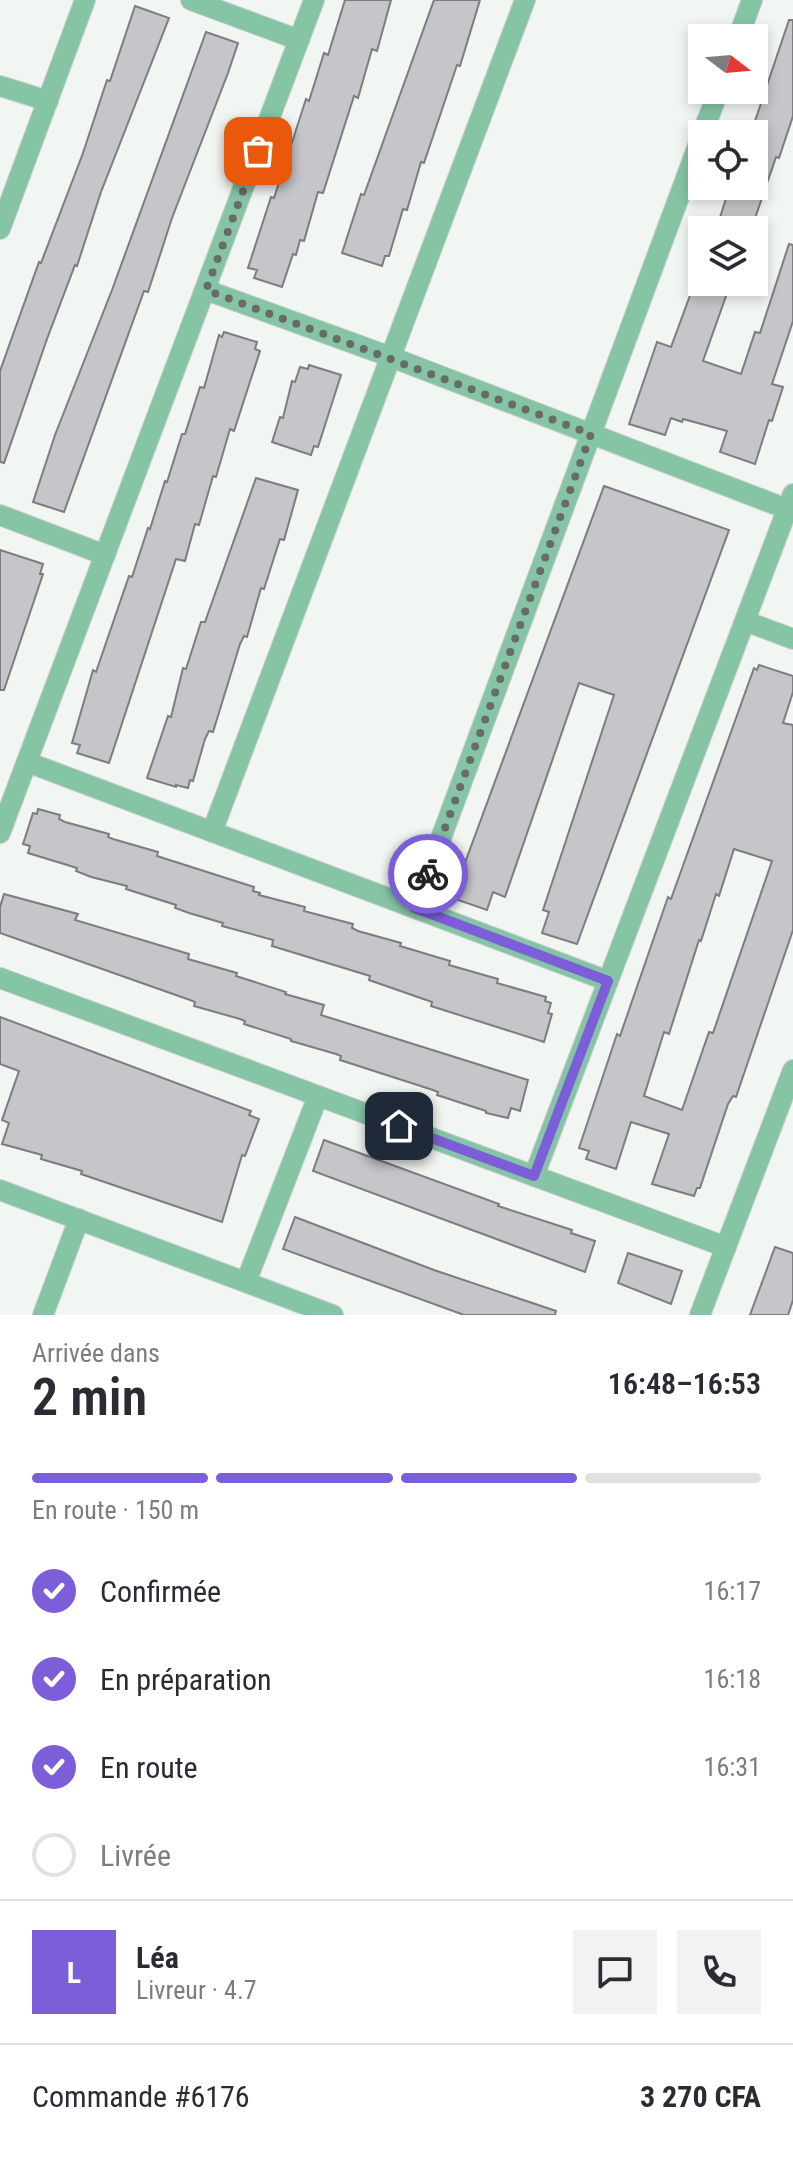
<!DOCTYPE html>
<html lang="fr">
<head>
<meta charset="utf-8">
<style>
	:root { --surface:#fff; --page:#f2f2f3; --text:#2b2b33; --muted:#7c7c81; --line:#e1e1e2; --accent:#7d5ed9 }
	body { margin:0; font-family:"Roboto Condensed",sans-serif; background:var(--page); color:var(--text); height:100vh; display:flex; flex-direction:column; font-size:30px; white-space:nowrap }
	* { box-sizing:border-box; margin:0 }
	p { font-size:26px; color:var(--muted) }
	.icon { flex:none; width:44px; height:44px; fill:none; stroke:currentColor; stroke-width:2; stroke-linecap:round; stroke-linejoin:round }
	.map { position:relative; height:1315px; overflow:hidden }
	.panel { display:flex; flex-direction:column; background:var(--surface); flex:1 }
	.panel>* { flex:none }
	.needle { width:52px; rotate:106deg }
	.tools { position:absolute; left:688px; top:24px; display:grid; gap:16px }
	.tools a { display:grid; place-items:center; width:80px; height:80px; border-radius:0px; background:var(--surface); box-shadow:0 4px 12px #0003; font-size:40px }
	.pin { position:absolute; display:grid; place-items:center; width:68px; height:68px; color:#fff; margin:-34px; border-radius:16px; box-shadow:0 4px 12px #0006 }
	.courier { position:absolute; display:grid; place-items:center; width:80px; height:80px; margin:-40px; border:6px solid #7d5ed9; border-radius:50%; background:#fff; color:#222; box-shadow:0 2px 10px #0007 }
	.overview em { font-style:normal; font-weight:600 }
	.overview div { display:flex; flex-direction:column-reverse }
	.overview { display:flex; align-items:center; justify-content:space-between; height:136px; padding:0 32px }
	h1 { font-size:52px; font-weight:600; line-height:60px }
	.bar { display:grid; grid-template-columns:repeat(4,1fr); gap:12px 8px; align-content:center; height:96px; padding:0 32px }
	.bar i { height:10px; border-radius:6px; background:var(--line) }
	.bar .active { background:var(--accent) }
	.bar p { grid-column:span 4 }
	.line { display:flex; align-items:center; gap:20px; padding:0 32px; border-top:2px solid var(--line) }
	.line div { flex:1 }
	.round { display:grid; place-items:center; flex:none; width:84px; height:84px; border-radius:0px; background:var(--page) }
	ol { padding:0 32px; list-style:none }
	li { display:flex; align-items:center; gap:24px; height:88px }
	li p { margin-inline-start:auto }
	li .icon { padding:8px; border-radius:50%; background:var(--accent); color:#fff; stroke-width:4 }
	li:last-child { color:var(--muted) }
	li i { width:44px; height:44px; border:4px solid var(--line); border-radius:50% }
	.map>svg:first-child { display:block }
</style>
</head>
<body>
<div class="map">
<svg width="793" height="1315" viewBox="0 0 793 1315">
	<rect width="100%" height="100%" fill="#f1f6f3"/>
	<g fill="#c6c5ca" stroke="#7d7d81" stroke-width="2" fill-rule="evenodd">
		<polygon points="345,0 391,0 377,51 372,49 358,98 354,96 323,193 318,192 304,241 300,240 296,255 293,254 282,287 254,278 257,270 248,268 271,197 274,198 306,99 309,101 324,53 328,55"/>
		<polygon points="434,0 480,0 460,66 457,65 424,163 421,162 407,210 403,209 389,256 385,256 382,266 342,253 361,194 364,195"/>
		<polygon points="135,6 169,18 101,192 77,266 75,265 47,339 4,463 0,462 0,371 39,262 41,263 83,153 107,80 110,81"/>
		<polygon points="789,20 793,20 793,116 779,158 776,157 751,230 716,230 730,186 754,186 754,124"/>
		<polygon points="206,32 238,43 228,73 172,218 148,292 144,291 64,512 33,502 55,435 112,290"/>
		<polygon points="789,244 793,245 793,321 772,384 783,387 772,421 769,420 755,464 720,452 727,431 683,419 682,422 671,418 665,435 629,424 657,342 671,347 695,282 731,282 703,361 741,374 755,332 760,333"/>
		<polygon points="224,332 257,342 255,349 260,351 234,431 230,429 216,477 213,476 199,525 195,524 185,561 176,559 109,763 77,753 80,745 72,743 93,670 96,672 129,576 132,577 148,528 150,529 165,481 167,482 182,434 185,434 200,387 204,388 219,335 222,337"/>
		<polygon points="309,365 341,375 318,447 314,446 311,455 272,442 280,417 283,418 292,381 295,382 300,367 308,369"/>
		<polygon points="256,478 298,490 284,540 280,539 264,589 261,588 247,637 244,636 240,644 213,732 209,731 205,739 193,781 190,780 188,788 176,785 176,787 147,778 168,716 171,717 183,668 186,669 201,622 205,622"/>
		<polygon points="604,486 729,530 577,944 542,933 549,912 543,910 614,695 579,683 505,897 493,892 487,910 452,898"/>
		<polygon points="0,550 43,564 40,574 43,574 4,690 0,690"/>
		<path d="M759 665 793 676V692L783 723 793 725V930L736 1097 733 1096 728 1104 700 1188H697L694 1196 652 1184 669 1134 631 1122 616 1169 586 1159 589 1151 579 1148 617 1034 620 1036 668 897 671 899 754 668 757 670ZM734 849 772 861 713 1033 709 1032 682 1110 644 1096 664 1032 669 1034 699 940 701 941 716 894 719 896Z"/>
		<polygon points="38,809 60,815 59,819 65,822 109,834 108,837 113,839 158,852 157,856 254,887 253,891 260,893 259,895 305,907 304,911 353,924 352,928 358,931 401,943 400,946 450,961 449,965 498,979 497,983 546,997 545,1001 551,1003 548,1013 552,1014 544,1042 431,1006 432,1002 369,980 370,976 272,946 273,940 222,926 223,923 189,913 175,908 176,905 126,889 127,886 91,877 76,871 77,868 28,853 30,846 23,844 33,813 37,814"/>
		<polygon points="4,894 78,914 75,920 189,954 188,959 237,973 236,976 286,992 285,994 324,1005 321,1015 528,1080 520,1111 511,1108 508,1118 486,1113 486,1111 437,1095 438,1092 433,1090 340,1060 341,1056 336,1054 291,1041 291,1039 244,1024 245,1021 240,1019 194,1006 195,1002 190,1000 0,933 0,907"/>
		<polygon points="0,1017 251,1111 249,1115 259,1119 245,1156 242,1155 222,1222 81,1174 82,1171 41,1159 42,1155 2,1144 9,1123 2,1120 19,1071 0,1064"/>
		<polygon points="324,1140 499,1204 498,1206 572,1230 571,1233 595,1241 585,1272 313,1171"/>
		<polygon points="295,1217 434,1270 556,1311 555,1315 464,1315 283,1249"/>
		<polygon points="775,1247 793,1253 793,1300 788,1315 750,1315"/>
		<polygon points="628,1253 682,1271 671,1304 618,1283"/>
	</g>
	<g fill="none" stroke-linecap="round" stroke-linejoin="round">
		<g stroke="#cbcfcd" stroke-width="22">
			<g id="street">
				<polyline points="191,0 299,40"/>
				<polyline points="738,38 752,0"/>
				<polyline points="0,86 48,101"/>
				<polyline points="702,134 719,90"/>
				<polyline points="0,229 85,0"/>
				<polyline points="206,290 391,357 787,509"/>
				<polyline points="0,515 105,555"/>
				<polyline points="745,621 793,639"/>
				<polyline points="27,762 608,981"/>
				<polyline points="212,832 525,0"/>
				<polyline points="0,833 314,0"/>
				<polyline points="415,908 702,135"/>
				<polyline points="0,978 726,1247"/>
				<polyline points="534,1176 793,494"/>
				<polyline points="0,1190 333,1315"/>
				<polyline points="246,1282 318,1096"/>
				<polyline points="43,1315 79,1219"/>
				<polyline points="700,1315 793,1070"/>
			</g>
		</g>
		<use href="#street" stroke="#85c5a5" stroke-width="20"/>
	</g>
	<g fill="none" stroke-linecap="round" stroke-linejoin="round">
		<polyline stroke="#686b69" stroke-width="8" stroke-dasharray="0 14.4" points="258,151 206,290 591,434 428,874"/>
		<polyline stroke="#7d5ed9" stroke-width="10" points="399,1126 534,1176 608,981 415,908 428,874"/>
	</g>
</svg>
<div class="tools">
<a><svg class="needle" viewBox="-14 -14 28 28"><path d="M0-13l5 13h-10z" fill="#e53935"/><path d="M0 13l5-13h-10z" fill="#7c7c81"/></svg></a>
<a><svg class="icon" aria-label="locate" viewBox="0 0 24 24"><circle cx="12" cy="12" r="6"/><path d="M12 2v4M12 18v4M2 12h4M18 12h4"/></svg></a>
<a><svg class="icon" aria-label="layers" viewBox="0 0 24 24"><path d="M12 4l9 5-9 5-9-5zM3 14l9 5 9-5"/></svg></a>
</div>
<div class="pin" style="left:258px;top:151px;background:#ea580c"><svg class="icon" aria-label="bag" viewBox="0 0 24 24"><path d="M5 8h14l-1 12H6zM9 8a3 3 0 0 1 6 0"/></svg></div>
<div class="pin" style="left:399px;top:1126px;background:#1f2937"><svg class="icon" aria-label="home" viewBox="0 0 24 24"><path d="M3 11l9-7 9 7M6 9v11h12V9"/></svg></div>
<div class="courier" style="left:428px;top:874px"><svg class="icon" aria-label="bike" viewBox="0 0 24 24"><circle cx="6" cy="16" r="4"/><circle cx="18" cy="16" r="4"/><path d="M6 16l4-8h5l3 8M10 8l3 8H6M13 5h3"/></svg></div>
</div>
<section class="panel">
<div class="overview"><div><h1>2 min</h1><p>Arrivée dans</p></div><em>16:48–16:53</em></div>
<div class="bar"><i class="active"></i><i class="active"></i><i class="active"></i><i></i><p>En route · 150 m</p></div>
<ol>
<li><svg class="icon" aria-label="check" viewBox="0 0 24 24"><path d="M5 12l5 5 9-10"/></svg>Confirmée<p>16:17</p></li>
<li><svg class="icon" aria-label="check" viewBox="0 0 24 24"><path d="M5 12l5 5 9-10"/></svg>En préparation<p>16:18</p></li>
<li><svg class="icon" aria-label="check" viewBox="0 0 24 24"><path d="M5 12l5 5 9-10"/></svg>En route<p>16:31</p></li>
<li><i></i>Livrée</li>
</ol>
<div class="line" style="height:144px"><b class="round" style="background:var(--accent);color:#fff">L</b><div><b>Léa</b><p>Livreur · 4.7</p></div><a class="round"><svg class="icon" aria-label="chat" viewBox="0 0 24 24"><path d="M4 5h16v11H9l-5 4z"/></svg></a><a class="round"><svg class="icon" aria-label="phone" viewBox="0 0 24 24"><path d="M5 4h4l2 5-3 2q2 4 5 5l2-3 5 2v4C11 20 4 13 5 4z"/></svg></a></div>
<div class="line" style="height:104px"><div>Commande #6176</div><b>3 270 CFA</b></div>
</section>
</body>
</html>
